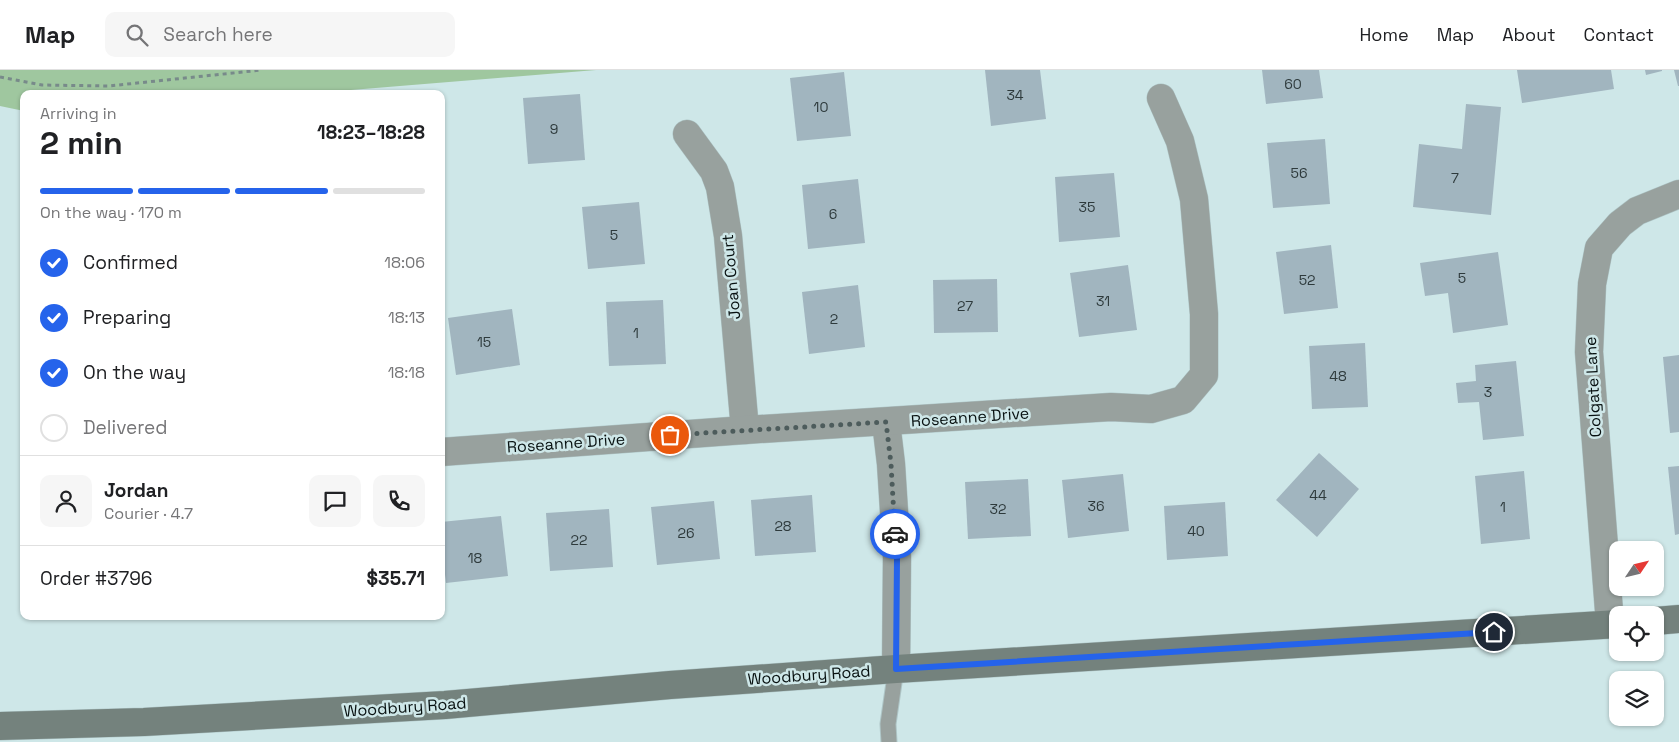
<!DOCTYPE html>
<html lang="en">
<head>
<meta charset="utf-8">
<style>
	:root { --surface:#fff; --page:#f6f6f6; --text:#202124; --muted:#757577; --line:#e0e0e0; --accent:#2563eb }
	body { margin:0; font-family:"Space Grotesk",sans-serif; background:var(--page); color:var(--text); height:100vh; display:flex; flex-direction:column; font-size:19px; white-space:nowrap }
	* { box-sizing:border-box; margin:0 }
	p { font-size:16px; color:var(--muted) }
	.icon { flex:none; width:28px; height:28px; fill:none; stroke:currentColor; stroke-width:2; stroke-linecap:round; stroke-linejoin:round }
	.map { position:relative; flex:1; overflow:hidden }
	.side { position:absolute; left:20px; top:20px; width:425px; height:530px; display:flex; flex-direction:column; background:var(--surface); border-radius:10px; box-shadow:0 1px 4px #0004 }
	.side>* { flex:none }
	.needle { width:32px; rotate:55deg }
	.fabs { position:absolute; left:1609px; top:471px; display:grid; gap:10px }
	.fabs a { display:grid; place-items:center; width:55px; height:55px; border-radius:10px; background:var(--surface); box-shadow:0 1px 4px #0004; font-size:25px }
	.pin { position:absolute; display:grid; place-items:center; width:42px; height:42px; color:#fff; margin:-21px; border:2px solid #fff; border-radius:50%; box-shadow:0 1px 5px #0007 }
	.courier { position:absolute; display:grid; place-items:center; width:50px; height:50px; margin:-25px; border:4px solid #2563eb; border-radius:50%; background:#fff; color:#222; box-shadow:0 1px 6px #0007 }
	.head em { font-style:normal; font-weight:700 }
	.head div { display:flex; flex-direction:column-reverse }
	.head { display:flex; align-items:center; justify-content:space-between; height:85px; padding:0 20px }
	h1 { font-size:32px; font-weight:700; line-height:38px }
	.bar { display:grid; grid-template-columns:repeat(4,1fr); gap:8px 5px; align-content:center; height:60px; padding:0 20px }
	.bar i { height:6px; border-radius:4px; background:var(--line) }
	.bar .current { background:var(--accent) }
	.bar p { grid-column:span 4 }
	.line { display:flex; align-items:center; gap:12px; padding:0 20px; border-top:1px solid var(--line) }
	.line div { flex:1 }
	.round { display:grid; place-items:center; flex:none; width:52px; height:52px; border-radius:10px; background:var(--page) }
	ol { padding:0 20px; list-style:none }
	li { display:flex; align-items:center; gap:15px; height:55px }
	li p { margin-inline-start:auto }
	li .icon { padding:5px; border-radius:50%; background:var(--accent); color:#fff; stroke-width:4 }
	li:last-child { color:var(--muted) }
	li i { width:28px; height:28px; border:2px solid var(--line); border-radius:50% }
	header { display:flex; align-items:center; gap:30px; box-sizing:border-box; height:70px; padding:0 25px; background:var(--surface); border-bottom:1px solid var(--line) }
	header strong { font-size:24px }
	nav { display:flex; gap:28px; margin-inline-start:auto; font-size:18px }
	.search { width:350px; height:45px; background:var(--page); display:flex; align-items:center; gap:12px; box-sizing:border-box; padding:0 18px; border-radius:10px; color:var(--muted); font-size:19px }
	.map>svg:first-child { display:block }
</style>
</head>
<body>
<header>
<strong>Map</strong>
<div class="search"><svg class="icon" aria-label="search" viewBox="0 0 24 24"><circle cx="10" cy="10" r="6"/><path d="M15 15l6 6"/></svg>Search here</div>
<nav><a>Home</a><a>Map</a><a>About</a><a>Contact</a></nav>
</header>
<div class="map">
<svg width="1679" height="672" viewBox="0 0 1679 672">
	<rect width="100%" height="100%" fill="#cee7e8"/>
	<polygon fill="#9fc79f" points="0,0 596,0 302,24 24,24 24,41 0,36"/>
	<g fill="#a1b5bf">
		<polygon points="985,0 1040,0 1046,49 991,56"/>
		<polygon points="1262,0 1319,0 1323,28 1266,34"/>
		<polygon points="1517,0 1611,0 1614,19 1522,33"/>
		<polygon points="1645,0 1662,0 1662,1 1646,5"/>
		<polygon points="1674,0 1679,0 1679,16 1678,16"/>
		<polygon points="844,2 851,66 797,71 790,8"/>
		<polygon points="580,24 585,90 528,94 523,28"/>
		<polygon points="1466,34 1501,37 1491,145 1413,137 1419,74 1462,79"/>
		<polygon points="1325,69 1330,134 1273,138 1267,73"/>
		<polygon points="1114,103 1120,167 1059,172 1055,107"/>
		<polygon points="858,109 865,173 808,179 802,115"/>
		<polygon points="639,132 645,194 588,199 582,137"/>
		<polygon points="1331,175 1338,238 1284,244 1276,182"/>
		<polygon points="1498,182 1508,255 1453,263 1448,223 1425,226 1420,193"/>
		<polygon points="1128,195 1137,260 1079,267 1070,203"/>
		<polygon points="997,209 998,262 934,263 933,210"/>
		<polygon points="858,215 865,277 809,284 802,222"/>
		<polygon points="663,230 666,294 609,296 606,232"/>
		<polygon points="512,239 520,295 456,305 448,248"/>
		<polygon points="20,273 24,273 24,314 22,314"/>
		<polygon points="1365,273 1368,337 1312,339 1309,276"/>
		<polygon points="1679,285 1679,362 1670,363 1663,287"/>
		<polygon points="1516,291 1524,366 1483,370 1479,332 1458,333 1456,313 1476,311 1475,295"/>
		<polygon points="1319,383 1359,419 1317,467 1276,430"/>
		<polygon points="1679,396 1679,464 1675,465 1668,397"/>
		<polygon points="1524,401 1530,469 1481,474 1475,406"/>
		<polygon points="1123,404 1129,461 1068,468 1062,410"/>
		<polygon points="1028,409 1031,466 968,469 965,412"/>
		<polygon points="812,425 816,482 755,486 751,430"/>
		<polygon points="714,431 720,489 657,495 651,437"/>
		<polygon points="1225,432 1228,486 1167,490 1164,436"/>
		<polygon points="609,439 613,497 550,501 546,443"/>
		<polygon points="501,446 508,506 446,513 441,469 441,452"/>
	</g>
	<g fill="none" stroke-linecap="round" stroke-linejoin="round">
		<g stroke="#aec5c6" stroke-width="17">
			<polyline id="service" points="889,672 888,654 896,599"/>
		</g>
		<g stroke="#aec5c6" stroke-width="29">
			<g id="minor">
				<polyline points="687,64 714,101 720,117 728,166 745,360"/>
				<polyline points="886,352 891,394 897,488 896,599"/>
				<polyline points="441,382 745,360 1111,337 1151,339 1183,330 1204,305 1204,244 1194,129 1180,71 1161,28"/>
				<polyline points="1610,554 1589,282 1592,214 1599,178 1620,154 1637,141 1679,124"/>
			</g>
		</g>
		<g stroke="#aec5c6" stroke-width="29">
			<g id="secondary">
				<polyline points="1655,551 1679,549"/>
				<polyline points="0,656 144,652 445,635 670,615 896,599 1618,554"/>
			</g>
		</g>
		<polyline stroke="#788a8a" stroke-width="3" stroke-dasharray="4 4" stroke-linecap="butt" points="0,7 42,15 109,16 262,0"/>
		<use href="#service" stroke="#98a19e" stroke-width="15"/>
		<use href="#minor" stroke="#98a19e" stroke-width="28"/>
		<use href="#secondary" stroke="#74827d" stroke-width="28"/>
	</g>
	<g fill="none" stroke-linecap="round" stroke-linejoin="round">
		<polyline stroke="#4d5c5c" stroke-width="5" stroke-dasharray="0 9" points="670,365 886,352 891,394 895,464"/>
		<polyline stroke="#2563eb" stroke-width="6" points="895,464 897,488 896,599 1494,562"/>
	</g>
	<g text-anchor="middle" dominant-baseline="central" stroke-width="5" stroke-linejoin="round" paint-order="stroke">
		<g font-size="14" fill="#2e3a3c">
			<text x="1293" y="14">60</text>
			<text x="1015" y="25">34</text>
			<text x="821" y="37">10</text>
			<text x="554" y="59">9</text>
			<text x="1299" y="103">56</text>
			<text x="1455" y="108">7</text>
			<text x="1087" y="137">35</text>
			<text x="833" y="144">6</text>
			<text x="614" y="165">5</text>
			<text x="1462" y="208">5</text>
			<text x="1307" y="210">52</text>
			<text x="1103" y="231">31</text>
			<text x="965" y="236">27</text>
			<text x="834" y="249">2</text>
			<text x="636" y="263">1</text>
			<text x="484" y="272">15</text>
			<text x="1338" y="306">48</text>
			<text x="1488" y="322">3</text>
			<text x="1318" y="425">44</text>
			<text x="1096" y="436">36</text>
			<text x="1503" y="437">1</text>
			<text x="998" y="439">32</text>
			<text x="783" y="456">28</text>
			<text x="1196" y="461">40</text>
			<text x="686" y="463">26</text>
			<text x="579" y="470">22</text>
			<text x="475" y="488">18</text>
		</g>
		<g font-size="16" fill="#081111" stroke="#cee7e8">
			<text transform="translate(731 207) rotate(-95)">Joan Court</text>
			<text transform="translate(1593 317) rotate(-93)">Colgate Lane</text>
			<text transform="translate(970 347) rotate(-4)">Roseanne Drive</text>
			<text transform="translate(566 373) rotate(-4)">Roseanne Drive</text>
			<text transform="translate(809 605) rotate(-4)">Woodbury Road</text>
			<text transform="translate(405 637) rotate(-4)">Woodbury Road</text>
		</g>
	</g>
</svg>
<div class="fabs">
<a><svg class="needle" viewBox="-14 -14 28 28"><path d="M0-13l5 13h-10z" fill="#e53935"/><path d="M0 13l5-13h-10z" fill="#757577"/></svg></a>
<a><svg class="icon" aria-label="locate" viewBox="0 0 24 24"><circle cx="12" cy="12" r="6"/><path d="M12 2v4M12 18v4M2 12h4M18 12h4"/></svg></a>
<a><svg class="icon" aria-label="layers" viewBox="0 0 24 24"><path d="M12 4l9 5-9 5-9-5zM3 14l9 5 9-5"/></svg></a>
</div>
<div class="pin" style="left:670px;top:365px;background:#ea580c"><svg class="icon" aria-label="bag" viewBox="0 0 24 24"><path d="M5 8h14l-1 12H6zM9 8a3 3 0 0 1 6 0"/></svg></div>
<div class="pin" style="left:1494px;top:562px;background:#1f2937"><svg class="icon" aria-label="home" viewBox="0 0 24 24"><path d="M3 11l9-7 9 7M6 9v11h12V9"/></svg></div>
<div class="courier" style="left:895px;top:464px"><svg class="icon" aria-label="car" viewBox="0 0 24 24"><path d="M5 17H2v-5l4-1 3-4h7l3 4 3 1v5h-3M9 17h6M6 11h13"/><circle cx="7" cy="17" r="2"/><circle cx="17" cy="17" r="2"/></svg></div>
<section class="side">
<div class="head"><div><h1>2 min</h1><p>Arriving in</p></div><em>18:23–18:28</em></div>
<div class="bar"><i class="current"></i><i class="current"></i><i class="current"></i><i></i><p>On the way · 170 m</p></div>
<ol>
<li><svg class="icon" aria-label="check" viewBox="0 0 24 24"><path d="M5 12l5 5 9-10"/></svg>Confirmed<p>18:06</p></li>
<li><svg class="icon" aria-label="check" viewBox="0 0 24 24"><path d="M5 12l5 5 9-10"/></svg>Preparing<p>18:13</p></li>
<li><svg class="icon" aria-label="check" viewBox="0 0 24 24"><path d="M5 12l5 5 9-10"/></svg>On the way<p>18:18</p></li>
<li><i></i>Delivered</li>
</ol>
<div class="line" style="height:90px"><a class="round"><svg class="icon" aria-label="person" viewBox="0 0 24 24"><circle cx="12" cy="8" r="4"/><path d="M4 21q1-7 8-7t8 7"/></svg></a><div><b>Jordan</b><p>Courier · 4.7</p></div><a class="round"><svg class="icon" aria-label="chat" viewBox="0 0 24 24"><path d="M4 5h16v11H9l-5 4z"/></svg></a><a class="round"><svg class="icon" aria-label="phone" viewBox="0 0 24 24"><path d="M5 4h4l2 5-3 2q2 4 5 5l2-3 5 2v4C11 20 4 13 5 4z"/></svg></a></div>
<div class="line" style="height:65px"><div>Order #3796</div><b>$35.71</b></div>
</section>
</div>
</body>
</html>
